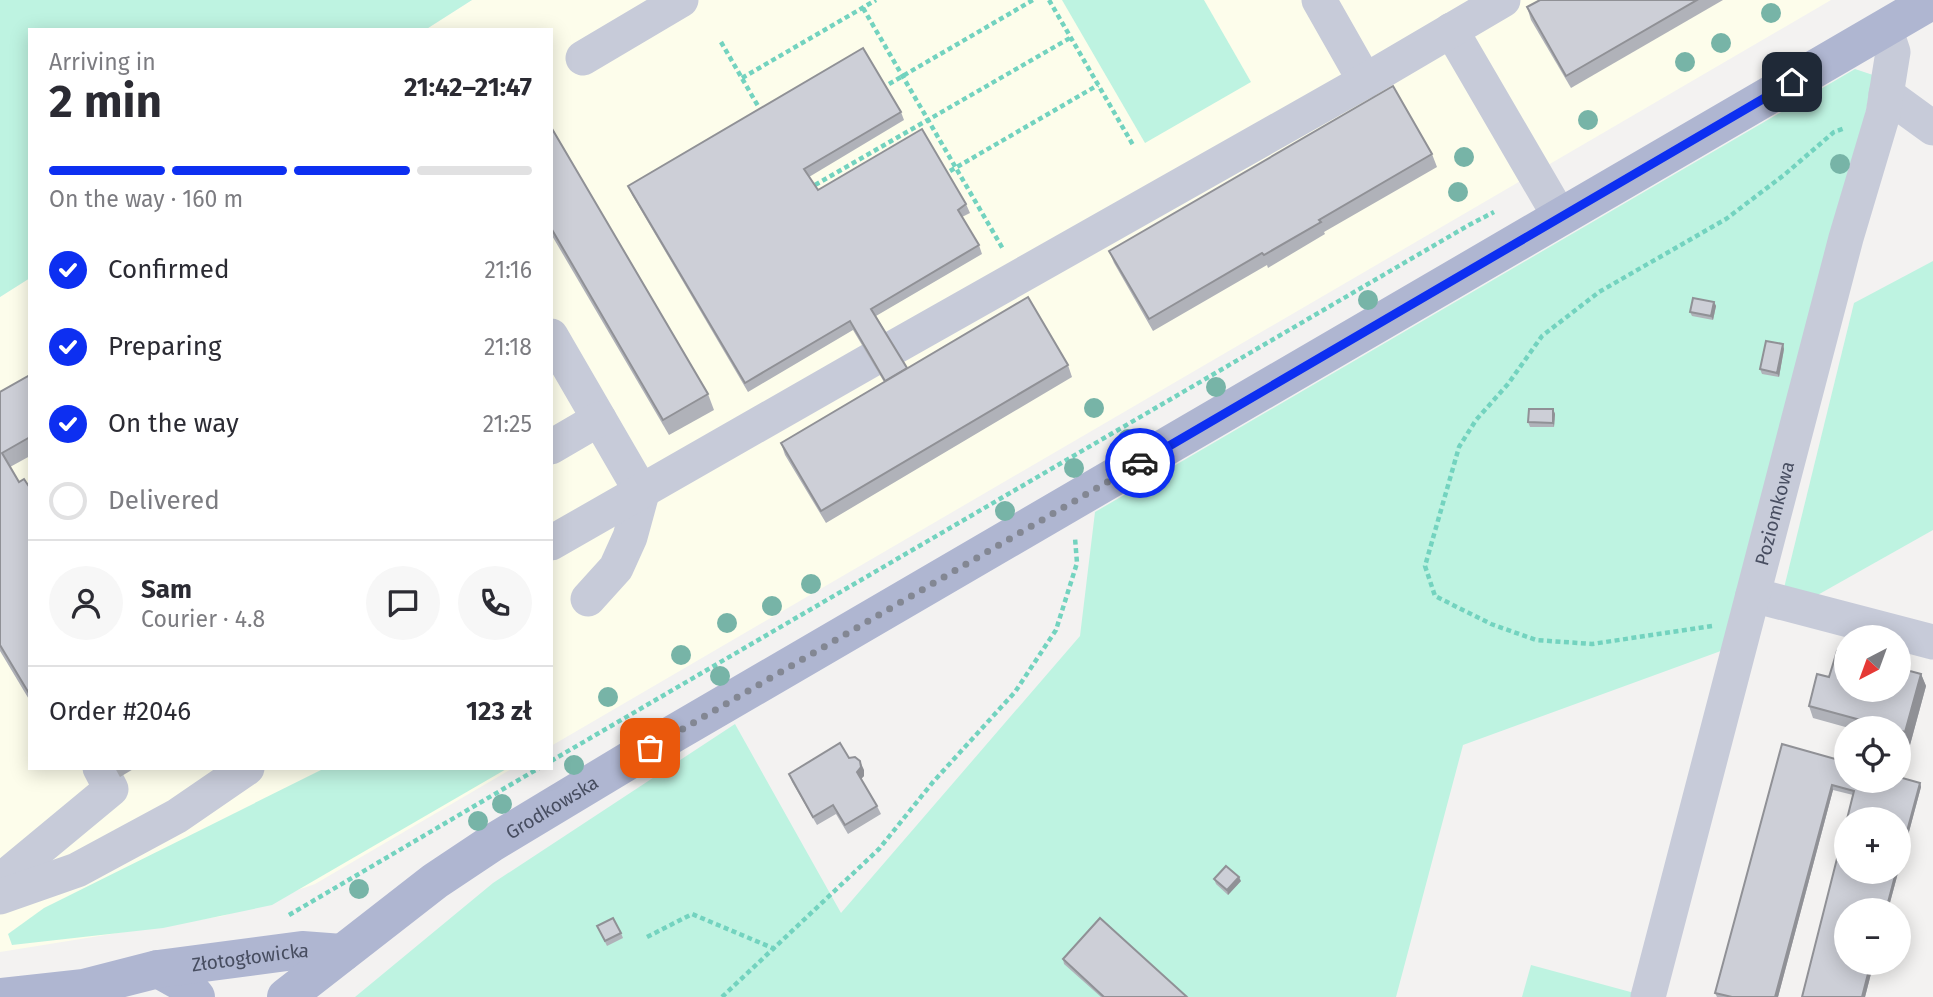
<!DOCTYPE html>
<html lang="en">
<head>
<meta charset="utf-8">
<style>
	:root { --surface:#fff; --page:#f7f7f7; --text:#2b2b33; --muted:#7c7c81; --line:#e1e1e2; --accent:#0d2ff1 }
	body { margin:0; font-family:"Fira Sans",sans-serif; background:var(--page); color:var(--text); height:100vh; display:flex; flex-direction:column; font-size:26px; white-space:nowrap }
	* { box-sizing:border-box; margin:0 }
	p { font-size:23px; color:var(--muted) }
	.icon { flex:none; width:38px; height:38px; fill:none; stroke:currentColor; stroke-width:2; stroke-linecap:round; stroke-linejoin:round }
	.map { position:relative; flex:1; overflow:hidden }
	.drawer { position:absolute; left:28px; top:28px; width:525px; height:742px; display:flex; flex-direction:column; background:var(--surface); border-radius:0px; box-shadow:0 4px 18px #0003 }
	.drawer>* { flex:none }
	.needle { width:46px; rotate:221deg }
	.controls { position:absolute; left:1834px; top:625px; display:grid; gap:14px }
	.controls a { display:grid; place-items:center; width:77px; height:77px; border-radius:50%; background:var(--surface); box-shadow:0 4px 18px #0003; font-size:35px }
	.pin { position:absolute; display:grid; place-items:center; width:60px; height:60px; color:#fff; margin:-30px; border-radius:14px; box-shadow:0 4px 10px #0006 }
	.courier { position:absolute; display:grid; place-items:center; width:70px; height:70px; margin:-35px; border:5px solid #0d2ff1; border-radius:50%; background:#fff; color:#222; box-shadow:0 2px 9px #0007 }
	.summary em { font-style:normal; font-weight:700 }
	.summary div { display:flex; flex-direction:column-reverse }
	.summary { display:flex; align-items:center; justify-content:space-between; height:119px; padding:0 21px }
	h1 { font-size:46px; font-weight:700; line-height:52px }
	.bar { display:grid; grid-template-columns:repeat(4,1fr); gap:10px 7px; align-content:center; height:84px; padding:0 21px }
	.bar i { height:9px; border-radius:5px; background:var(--line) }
	.bar .selected { background:var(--accent) }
	.bar p { grid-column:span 4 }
	.line { display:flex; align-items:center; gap:18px; padding:0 21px; border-top:2px solid var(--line) }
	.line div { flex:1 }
	.round { display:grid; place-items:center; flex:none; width:74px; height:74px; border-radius:37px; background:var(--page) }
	ol { padding:0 21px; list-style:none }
	li { display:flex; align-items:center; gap:21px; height:77px }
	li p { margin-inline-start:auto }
	li .icon { padding:7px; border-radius:50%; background:var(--accent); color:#fff; stroke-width:4 }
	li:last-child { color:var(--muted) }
	li i { width:38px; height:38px; border:4px solid var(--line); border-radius:50% }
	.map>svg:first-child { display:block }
</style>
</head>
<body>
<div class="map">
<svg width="1933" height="997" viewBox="0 0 1933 997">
	<rect width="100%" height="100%" fill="#f3f2f1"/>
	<g fill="#fdfdeb">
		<polygon points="472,0 1831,0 551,746 551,30 425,30"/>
		<polygon points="30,278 30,768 513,768 315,884 223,916 0,952 0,297"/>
	</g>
	<g fill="#bef3e1">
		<polygon points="0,0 472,0 425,30 30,30 30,278 0,297"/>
		<polygon points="1062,0 1204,0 1251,82 1145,143"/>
		<polygon points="1855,69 1873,75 1859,146 1729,648 1463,745 1396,997 355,997 493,883 735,724 841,913 1080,636 1095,512"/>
		<polygon points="1933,261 1933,530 1814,597 1784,588 1854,303"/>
		<polygon points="325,768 508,768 272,905 163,928 12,945 8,934 44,908"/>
		<polygon points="1531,965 1638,994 1637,997 1522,997"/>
	</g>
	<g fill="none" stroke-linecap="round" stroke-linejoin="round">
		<g stroke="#73d3bf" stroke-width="4.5" stroke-dasharray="5 3.5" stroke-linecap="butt">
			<polyline points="1049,0 1133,145"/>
			<polyline points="863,8 1003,249"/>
			<polyline points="721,42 758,106"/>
			<polyline points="742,78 876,0"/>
			<polyline points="889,84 1033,0"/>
			<polyline points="950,171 1098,85"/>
			<polyline points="815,185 1070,38"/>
			<polyline points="1712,626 1592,644 1536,640 1491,624 1435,596 1425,566 1459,447 1476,420 1508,384 1542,336 1599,292 1726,219 1784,175 1834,132 1845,128"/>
			<polyline points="551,761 1469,225 1494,212"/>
			<polyline points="289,915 539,768"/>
			<polyline points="647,937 692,914 775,949"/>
			<polyline points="722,997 879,849 933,782 1015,692 1056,630 1077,563 1075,538"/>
		</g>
		<g stroke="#c7cbd9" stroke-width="35">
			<polyline points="1319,0 1365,81"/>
			<polyline points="1451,30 1560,217"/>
			<polyline points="583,58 681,0"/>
			<polyline points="1886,94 1933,128"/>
			<polyline points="551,336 642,493 630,537 616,568 588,599"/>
			<polyline points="893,348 1365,81 1503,0"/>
			<polyline points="551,447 599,419"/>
			<polyline points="551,543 871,360"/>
			<polyline points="1753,595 1933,642"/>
			<polyline points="0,881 111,789 100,768"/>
			<polyline points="0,897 77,870 177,816 247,768"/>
			<path id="s1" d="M1648 997 1846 238 1883 114 1893 52 1885 28"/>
		</g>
		<g stroke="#afb6d1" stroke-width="38">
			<polyline points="158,969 185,984 196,997"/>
			<path id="s2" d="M0 997 84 988 158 969 302 950 342 953"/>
			<path id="s3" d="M286 997 435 881 492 843 673 734 1933 0"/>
		</g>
	</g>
	<g fill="#77b4a7">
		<circle cx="1771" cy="13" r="10"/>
		<circle cx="1721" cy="43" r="10"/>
		<circle cx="1685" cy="62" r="10"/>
		<circle cx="1588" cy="120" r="10"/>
		<circle cx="1464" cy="157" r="10"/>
		<circle cx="1840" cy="164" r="10"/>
		<circle cx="1458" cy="192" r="10"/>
		<circle cx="1368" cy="300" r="10"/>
		<circle cx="1216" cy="387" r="10"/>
		<circle cx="1094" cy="408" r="10"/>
		<circle cx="1128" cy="439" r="10"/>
		<circle cx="1074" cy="468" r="10"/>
		<circle cx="1005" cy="511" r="10"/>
		<circle cx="811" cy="584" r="10"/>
		<circle cx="772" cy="606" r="10"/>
		<circle cx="727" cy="623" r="10"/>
		<circle cx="681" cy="655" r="10"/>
		<circle cx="720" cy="676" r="10"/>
		<circle cx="608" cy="697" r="10"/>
		<circle cx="633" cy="730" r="10"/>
		<circle cx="574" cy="765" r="10"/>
		<circle cx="502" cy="804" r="10"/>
		<circle cx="478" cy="821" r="10"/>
		<circle cx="359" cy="889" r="10"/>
	</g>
	<g fill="#b0b2b9">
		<polygon points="1540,0 1723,0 1571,88 1531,20 1527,7"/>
		<polygon points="901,112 904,120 809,177 818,190 966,204 970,213 962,217 979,245 982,254 876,316 907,368 1068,365 1072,377 826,523 785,455 781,443 884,382 853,330 748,392 632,195 628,186"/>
		<polygon points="551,127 708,394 714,410 669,435 551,234"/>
		<polygon points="1432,154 1437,167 1324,232 1325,234 1268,268 1267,265 1153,331 1114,263 1109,251"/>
		<polygon points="1714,302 1716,306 1713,320 1692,316 1690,312"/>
		<polygon points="1784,349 1779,377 1762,374 1760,369"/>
		<polygon points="30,375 30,456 10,467 19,482 30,488 30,701 0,651 0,392"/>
		<polygon points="1553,409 1555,414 1554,427 1530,427 1528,422"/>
		<polygon points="1921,674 1926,686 1910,745 1899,741 1899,728 1849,728 1813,718 1809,706"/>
		<polygon points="1782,744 1846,762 1846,780 1899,780 1899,777 1920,783 1921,787 1888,910 1846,910 1846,962 1874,962 1865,997 1802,997 1846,823 1846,872 1899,872 1899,819 1847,819 1853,795 1833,790 1778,997 1717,997 1715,993"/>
		<polygon points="115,768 135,768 120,777"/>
		<polygon points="864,770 864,776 861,779 877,806 881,814 848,834 836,814 817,825 792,782 789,774"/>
		<polygon points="1214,879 1241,881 1228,895 1216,884"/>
		<polygon points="597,926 621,933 623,938 607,946"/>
		<polygon points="1063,959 1187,997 1101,997 1064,964"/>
	</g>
	<g fill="#909196">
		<polygon points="1714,302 1716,306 1713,320 1711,316"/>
		<polygon points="1783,344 1784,349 1779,377 1777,373"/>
		<polygon points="1553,409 1555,414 1554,427 1553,423"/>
		<polygon points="1921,674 1926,686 1910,745 1905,732"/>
		<polygon points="860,761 864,770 864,776 860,780 857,772"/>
		<polygon points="1920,783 1921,787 1888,910 1886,910 1896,872 1899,872 1899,861"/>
		<polygon points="1832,785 1833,790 1778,997 1775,997"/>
		<polygon points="1239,877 1241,881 1228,895 1227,890"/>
		<polygon points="1871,962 1874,962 1865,997 1862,997"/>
	</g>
	<g fill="#cdcfd7" stroke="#909196" stroke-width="2">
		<polygon points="1540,0 1697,0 1566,76 1527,7"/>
		<polygon points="863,48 901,112 804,169 818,190 922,129 966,204 958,210 979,245 871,309 907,368 885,381 850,321 745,383 628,186"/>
		<polygon points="1393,86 1432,154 1319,220 1321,222 1264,255 1262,253 1149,319 1109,251"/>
		<polygon points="551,127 708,394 663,420 551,228"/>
		<polygon points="1028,297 1068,365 821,511 781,443"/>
		<polygon points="1693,298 1714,302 1711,316 1690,312"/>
		<polygon points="1766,341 1783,344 1777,373 1760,369"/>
		<polygon points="30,375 30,437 2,453 19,482 24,479 30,488 30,695 0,645 0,392"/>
		<polygon points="1529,409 1553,409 1553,423 1528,422"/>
		<polygon points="1837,651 1846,654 1846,690 1899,690 1899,668 1921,674 1905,732 1899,730 1899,728 1890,728 1809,706 1817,674 1829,677"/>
		<polygon points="840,743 849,758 855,757 860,761 861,767 857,772 877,806 845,825 833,805 813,817 789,774"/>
		<polygon points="1782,744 1846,762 1846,780 1899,780 1899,777 1920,783 1899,861 1899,819 1847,819 1854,791 1832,785 1775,997 1732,997 1715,993"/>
		<polygon points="1846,823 1846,872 1896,872 1886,910 1846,910 1846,962 1871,962 1862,997 1802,997"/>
		<polygon points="1226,866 1239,877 1227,890 1214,879"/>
		<polygon points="613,918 621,933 605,941 597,926"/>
		<polygon points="1100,918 1187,997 1104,997 1063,959"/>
	</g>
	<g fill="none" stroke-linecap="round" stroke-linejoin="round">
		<polyline stroke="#838793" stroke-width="7" stroke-dasharray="0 12.6" points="650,748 1140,463"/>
		<polyline stroke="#0d2ff1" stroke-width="9" points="1140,463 1792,82"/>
	</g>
	<g text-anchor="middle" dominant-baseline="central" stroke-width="6" stroke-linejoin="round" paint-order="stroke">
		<g font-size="19" fill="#474d60" stroke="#fff">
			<text stroke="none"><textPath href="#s1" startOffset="500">Poziomkowa</textPath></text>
			<text stroke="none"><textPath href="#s3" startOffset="327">Grodkowska</textPath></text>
			<text stroke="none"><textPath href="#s2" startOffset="254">Złotogłowicka</textPath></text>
		</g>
	</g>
</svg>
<div class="controls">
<a><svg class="needle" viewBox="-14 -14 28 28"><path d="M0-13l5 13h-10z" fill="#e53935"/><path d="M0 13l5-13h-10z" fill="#7c7c81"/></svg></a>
<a><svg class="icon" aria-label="locate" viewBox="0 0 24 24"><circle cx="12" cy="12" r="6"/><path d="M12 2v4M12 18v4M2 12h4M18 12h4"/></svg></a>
<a>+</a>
<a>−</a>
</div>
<div class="pin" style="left:650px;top:748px;background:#ea580c"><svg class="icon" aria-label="bag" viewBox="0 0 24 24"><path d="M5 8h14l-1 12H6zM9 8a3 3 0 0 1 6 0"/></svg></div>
<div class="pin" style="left:1792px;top:82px;background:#1f2937"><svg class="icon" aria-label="home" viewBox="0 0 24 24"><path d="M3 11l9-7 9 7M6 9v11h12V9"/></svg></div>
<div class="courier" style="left:1140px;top:463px"><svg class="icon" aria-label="car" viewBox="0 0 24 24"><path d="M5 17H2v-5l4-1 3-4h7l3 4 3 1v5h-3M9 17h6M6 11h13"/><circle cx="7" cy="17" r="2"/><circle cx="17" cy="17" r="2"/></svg></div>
<section class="drawer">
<div class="summary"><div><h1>2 min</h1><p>Arriving in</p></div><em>21:42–21:47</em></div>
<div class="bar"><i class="selected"></i><i class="selected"></i><i class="selected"></i><i></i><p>On the way · 160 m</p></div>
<ol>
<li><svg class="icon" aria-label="check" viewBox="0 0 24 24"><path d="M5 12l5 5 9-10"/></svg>Confirmed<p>21:16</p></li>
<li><svg class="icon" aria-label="check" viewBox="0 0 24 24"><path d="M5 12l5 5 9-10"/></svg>Preparing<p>21:18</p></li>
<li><svg class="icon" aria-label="check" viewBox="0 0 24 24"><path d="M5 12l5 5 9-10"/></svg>On the way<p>21:25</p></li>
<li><i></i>Delivered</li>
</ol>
<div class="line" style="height:126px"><a class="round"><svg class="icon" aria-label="person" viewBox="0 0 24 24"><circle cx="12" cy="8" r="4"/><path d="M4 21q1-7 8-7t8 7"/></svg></a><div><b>Sam</b><p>Courier · 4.8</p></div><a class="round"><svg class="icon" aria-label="chat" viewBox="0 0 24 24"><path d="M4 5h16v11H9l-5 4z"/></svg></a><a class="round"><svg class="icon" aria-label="phone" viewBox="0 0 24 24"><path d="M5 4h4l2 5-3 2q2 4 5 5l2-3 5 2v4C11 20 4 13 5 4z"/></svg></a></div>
<div class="line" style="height:91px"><div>Order #2046</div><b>123 zł</b></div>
</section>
</div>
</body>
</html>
